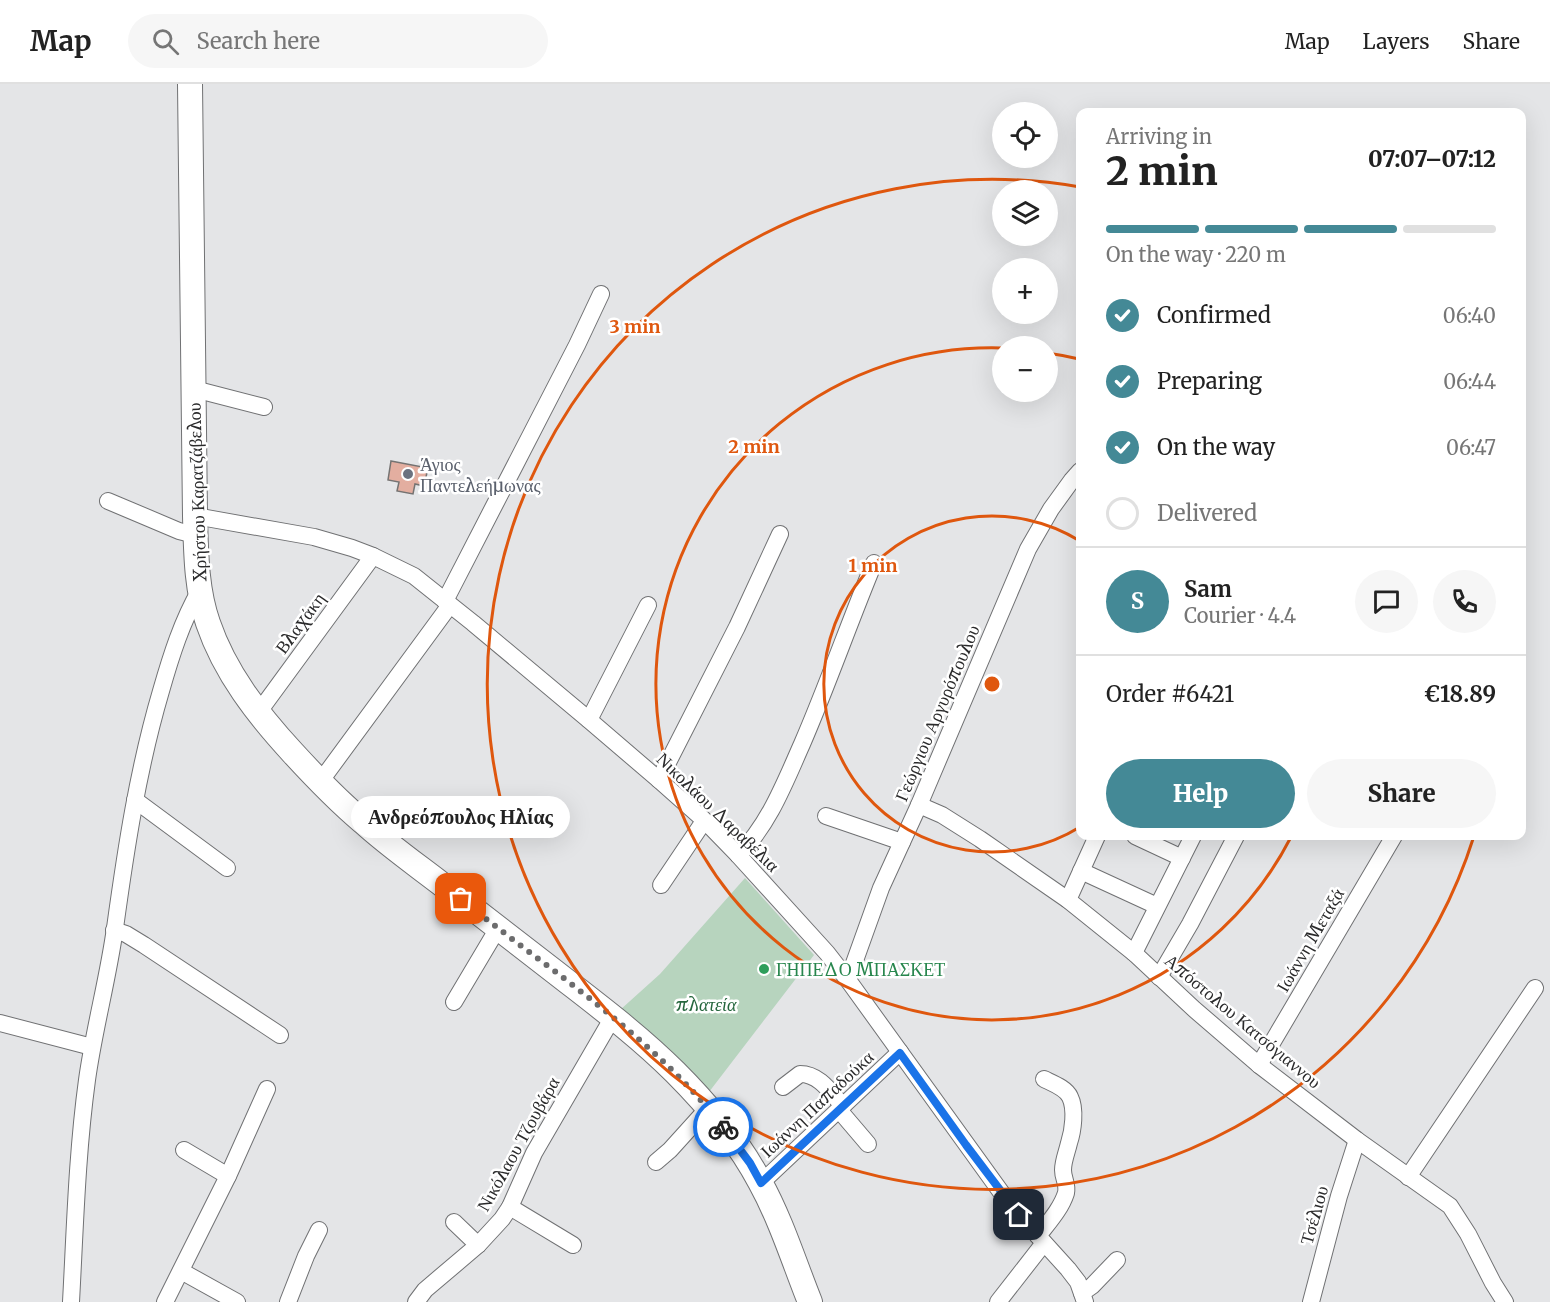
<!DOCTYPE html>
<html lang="en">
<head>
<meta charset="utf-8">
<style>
	:root { --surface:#fff; --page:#f6f6f6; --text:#222; --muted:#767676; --line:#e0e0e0; --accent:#448996 }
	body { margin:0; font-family:Merriweather,serif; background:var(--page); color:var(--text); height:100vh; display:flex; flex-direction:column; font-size:22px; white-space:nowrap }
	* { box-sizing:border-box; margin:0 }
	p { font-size:20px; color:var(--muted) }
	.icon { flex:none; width:33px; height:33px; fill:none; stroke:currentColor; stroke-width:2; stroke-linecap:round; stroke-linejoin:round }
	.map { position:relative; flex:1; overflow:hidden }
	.drawer { position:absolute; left:1076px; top:24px; width:450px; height:732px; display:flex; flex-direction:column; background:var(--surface); border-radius:12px; box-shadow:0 6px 24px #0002 }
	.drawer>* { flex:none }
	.buttons { position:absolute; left:992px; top:18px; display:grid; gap:12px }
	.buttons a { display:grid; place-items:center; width:66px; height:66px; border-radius:50%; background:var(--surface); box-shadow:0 6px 24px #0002; font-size:30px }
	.pin { position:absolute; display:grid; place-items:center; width:51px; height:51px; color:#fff; margin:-26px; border-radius:12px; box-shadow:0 3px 9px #0006 }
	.courier { position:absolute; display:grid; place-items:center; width:60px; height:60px; margin:-30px; border:4px solid #1a73e8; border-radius:50%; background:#fff; color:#222; box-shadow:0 2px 8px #0007 }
	.bubble { position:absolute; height:42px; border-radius:21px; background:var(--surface); box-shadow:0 6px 24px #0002; font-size:20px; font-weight:800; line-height:42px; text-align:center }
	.head em { font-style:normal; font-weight:800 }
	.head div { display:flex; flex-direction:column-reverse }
	.head { display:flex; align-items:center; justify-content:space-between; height:102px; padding:0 30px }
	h1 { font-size:39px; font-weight:800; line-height:45px }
	.bar { display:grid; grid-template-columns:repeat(4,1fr); gap:9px 6px; align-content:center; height:72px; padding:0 30px }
	.bar i { height:8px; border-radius:4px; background:var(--line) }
	.bar .active { background:var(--accent) }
	.bar p { grid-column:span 4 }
	.line { display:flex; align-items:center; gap:15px; padding:0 30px; border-top:2px solid var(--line) }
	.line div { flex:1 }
	.round { display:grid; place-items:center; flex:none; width:63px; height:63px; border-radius:32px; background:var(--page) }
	ol { padding:0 30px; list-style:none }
	li { display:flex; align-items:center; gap:18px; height:66px }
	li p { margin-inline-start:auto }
	li .icon { padding:6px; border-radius:50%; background:var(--accent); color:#fff; stroke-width:4 }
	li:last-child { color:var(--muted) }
	li i { width:33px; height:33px; border:3px solid var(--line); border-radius:50% }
	.primary-button { display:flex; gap:12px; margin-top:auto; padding:12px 30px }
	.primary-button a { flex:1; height:69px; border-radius:36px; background:var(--accent); color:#fff; font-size:24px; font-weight:800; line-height:69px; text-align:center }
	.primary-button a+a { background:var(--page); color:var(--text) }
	header { display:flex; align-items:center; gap:36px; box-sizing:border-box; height:84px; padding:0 30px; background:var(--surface); border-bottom:2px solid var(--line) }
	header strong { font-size:28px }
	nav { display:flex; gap:33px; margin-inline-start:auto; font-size:21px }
	.search { width:420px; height:54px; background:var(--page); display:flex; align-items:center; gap:15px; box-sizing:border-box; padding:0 21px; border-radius:33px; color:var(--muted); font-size:22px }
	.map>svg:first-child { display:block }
</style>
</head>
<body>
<header>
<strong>Map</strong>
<div class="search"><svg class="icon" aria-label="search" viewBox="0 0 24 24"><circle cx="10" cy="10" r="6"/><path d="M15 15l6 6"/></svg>Search here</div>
<nav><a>Map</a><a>Layers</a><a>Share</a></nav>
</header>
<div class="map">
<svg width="1550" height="1218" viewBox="0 0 1550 1218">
	<rect width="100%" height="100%" fill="#e4e5e7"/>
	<polygon fill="#b7d4be" points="745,794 814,871 709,1008 620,926 660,890"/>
	<polygon fill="#e3aea0" stroke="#757372" stroke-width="1.5" points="391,377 428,384 424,402 415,400 413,410 397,407 399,398 388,396"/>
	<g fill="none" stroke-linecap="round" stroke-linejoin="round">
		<g stroke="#707173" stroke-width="18">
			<g id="street">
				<polyline points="194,305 264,323"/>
				<polyline points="108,417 179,447 195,451"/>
				<polyline points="195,432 314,453 352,464 373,472 414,492 473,539 589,636 659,696 703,735 738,771 827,869 848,896 1011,1122 1068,1185 1078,1198 1085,1218"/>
				<polyline points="445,517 577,261 601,210"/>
				<polyline points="258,629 373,472"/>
				<polyline points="589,636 648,521"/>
				<polyline points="659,696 737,543 780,450"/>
				<polyline points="320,698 450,521"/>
				<polyline points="135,716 227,784"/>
				<polyline points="919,721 942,731 980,755 1068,816 1134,869 1194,925 1259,981 1357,1056 1450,1122 1468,1150 1493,1199 1505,1218"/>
				<polyline points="826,732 902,758"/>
				<polyline points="1135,752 1182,774"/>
				<path d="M738 771C769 741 785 698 802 660 828 600 849 539 874 479"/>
				<polyline points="1081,787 1157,822"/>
				<polyline points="661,801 704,737"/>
				<polyline points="1068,816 1097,752"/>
				<polyline points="114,846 126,850 144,861 280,951"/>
				<polyline points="1134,869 1193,752"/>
				<polyline points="1159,893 1190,840 1236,752"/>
				<polyline points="848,896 881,804 919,721 1028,465 1051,425 1072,396 1080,387"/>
				<polyline points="454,918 498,844"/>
				<polyline points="0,939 92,963"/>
				<polyline points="1259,981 1394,752"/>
				<path d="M783 1003 800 990C820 990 831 1009 843 1022"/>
				<polyline points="839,1026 868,1060"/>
				<polyline points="184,1066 228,1092"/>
				<polyline points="656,1078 670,1066 708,1024"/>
				<polyline points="1408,1093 1535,904"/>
				<polyline points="761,1099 900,968"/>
				<polyline points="510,1123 573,1161"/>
				<polyline points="454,1138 478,1161"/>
				<path d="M1038 1152C1048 1139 1061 1125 1066 1109 1068 1100 1063 1095 1063 1086 1063 1077 1067 1068 1069 1059 1073 1047 1076 1025 1070 1013 1066 1004 1052 999 1044 995"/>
				<polyline points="181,1187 237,1218"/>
				<polyline points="1082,1209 1092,1202 1117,1176"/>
				<path d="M71 1218C75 1144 77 1069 87 996 94 945 108 895 115 844 126 764 138 685 161 607 171 572 182 537 200 506"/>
				<polyline points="165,1218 228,1092 267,1005"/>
				<polyline points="288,1218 306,1172 319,1146"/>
				<polyline points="416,1218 425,1206 478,1161 502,1135 510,1123 534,1069 613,933"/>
				<polyline points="998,1218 1044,1159"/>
				<polyline points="1311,1218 1339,1112 1357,1056"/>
			</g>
		</g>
		<g stroke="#707173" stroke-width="26">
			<path id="secondary" d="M190 0 195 432C196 467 196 505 208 539 225 589 258 631 293 669 315 693 338 717 363 738 387 760 414 779 440 799 479 829 517 859 555 888 596 920 638 951 675 988 707 1020 739 1058 760 1098 781 1136 794 1178 810 1218"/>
		</g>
		<use href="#street" stroke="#fff" stroke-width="16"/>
		<use href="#secondary" stroke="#fff" stroke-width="24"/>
	</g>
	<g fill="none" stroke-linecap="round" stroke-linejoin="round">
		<path stroke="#6c6c6d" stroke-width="6" stroke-dasharray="0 10.8" d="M461 815C491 839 521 862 552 885 614 933 675 981 723 1043"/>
		<polyline stroke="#1a73e8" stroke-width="8" points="723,1043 750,1079 761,1099 900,969 966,1061 1019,1131"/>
	</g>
	<g fill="none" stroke="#df570e" stroke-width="3">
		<path d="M1080 743A168 168 0 1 1 1080 457"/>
		<path d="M1291 753A336 336 0 1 1 1001 264M1047 269A336 336 0 0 1 1079 275"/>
		<path d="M1474 752A505 505 0 1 1 1080 103"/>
	</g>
	<circle fill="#6b7280" stroke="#fff" stroke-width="2" cx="408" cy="390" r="6"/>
	<circle fill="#2e9e5b" stroke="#fff" stroke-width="2" cx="764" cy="885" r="6"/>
	<g text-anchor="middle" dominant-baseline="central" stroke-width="5" stroke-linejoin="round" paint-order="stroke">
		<g font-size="18" fill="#5b616d" stroke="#fff" text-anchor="start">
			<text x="420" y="380">Άγιος<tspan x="420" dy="21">Παντελεήμωνας</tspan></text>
		</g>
		<g font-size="18" fill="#2b2b2c" stroke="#fff">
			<text transform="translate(197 408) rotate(-92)">Χρήστου Καρατζάβελου</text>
			<text transform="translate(300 539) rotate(-54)">Βλαχάκη</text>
			<text transform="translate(937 629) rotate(-67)">Γεώργιου Αργυρόπουλου</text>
			<text transform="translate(718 728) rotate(44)">Νικολάου Δαραβέλια</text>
			<text transform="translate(1310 856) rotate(-60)">Ιωάννη Μεταξά</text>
			<text transform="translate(1243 937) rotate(40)">Απόστολου Κατσόγιαννου</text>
			<text transform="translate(817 1020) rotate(-43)">Ιωάννη Παπαδούκα</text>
			<text transform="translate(518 1060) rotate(-61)">Νικόλαου Τζουβάρα</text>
			<text transform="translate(1314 1131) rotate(-74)">Τσέλιου</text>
		</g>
		<g font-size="18" fill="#27864d" stroke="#fff" text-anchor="start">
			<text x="776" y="885">ΓΗΠΕΔΟ ΜΠΑΣΚΕΤ</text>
		</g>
		<g font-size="18" font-style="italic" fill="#25663d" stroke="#fff">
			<text x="706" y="920">πλατεία</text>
		</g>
	</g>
	<circle cx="992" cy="600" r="9" fill="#df570e" stroke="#fff" stroke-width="3"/>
	<g font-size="18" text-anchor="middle" font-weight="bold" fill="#df570e" stroke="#fff" stroke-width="5" stroke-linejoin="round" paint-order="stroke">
		<text x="635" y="249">3 min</text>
		<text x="754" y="369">2 min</text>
		<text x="873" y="488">1 min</text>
	</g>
</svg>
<div class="buttons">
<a><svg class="icon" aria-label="locate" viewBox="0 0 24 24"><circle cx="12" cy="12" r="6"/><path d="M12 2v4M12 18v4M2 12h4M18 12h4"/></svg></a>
<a><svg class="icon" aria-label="layers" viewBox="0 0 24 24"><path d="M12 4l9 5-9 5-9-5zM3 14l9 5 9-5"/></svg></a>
<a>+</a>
<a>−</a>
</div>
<div class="pin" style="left:461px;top:815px;background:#ea580c"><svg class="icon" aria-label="bag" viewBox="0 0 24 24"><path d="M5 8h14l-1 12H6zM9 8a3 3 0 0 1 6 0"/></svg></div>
<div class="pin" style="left:1019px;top:1131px;background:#1f2937"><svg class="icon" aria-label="home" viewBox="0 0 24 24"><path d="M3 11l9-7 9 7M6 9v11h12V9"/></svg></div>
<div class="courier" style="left:723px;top:1043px"><svg class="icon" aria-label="bike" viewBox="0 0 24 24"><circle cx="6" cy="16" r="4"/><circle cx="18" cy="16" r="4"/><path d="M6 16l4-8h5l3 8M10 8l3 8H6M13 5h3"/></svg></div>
<div class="bubble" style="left:351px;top:712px;width:219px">Ανδρεόπουλος Ηλίας</div>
<section class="drawer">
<div class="head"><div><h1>2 min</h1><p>Arriving in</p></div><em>07:07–07:12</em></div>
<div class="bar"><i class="active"></i><i class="active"></i><i class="active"></i><i></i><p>On the way · 220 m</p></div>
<ol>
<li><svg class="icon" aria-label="check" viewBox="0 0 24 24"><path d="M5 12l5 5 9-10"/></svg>Confirmed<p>06:40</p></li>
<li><svg class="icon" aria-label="check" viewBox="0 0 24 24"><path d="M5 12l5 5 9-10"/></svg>Preparing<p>06:44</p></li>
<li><svg class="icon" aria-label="check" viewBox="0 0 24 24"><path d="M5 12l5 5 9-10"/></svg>On the way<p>06:47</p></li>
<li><i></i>Delivered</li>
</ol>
<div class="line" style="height:108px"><b class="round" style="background:var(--accent);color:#fff">S</b><div><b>Sam</b><p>Courier · 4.4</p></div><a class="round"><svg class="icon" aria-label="chat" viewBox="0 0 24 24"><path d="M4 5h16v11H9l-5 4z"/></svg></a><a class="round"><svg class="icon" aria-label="phone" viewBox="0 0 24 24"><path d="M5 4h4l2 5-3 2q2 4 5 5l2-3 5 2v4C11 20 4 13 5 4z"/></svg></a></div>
<div class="line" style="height:78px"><div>Order #6421</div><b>€18.89</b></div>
<div class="primary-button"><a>Help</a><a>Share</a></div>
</section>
</div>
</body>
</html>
